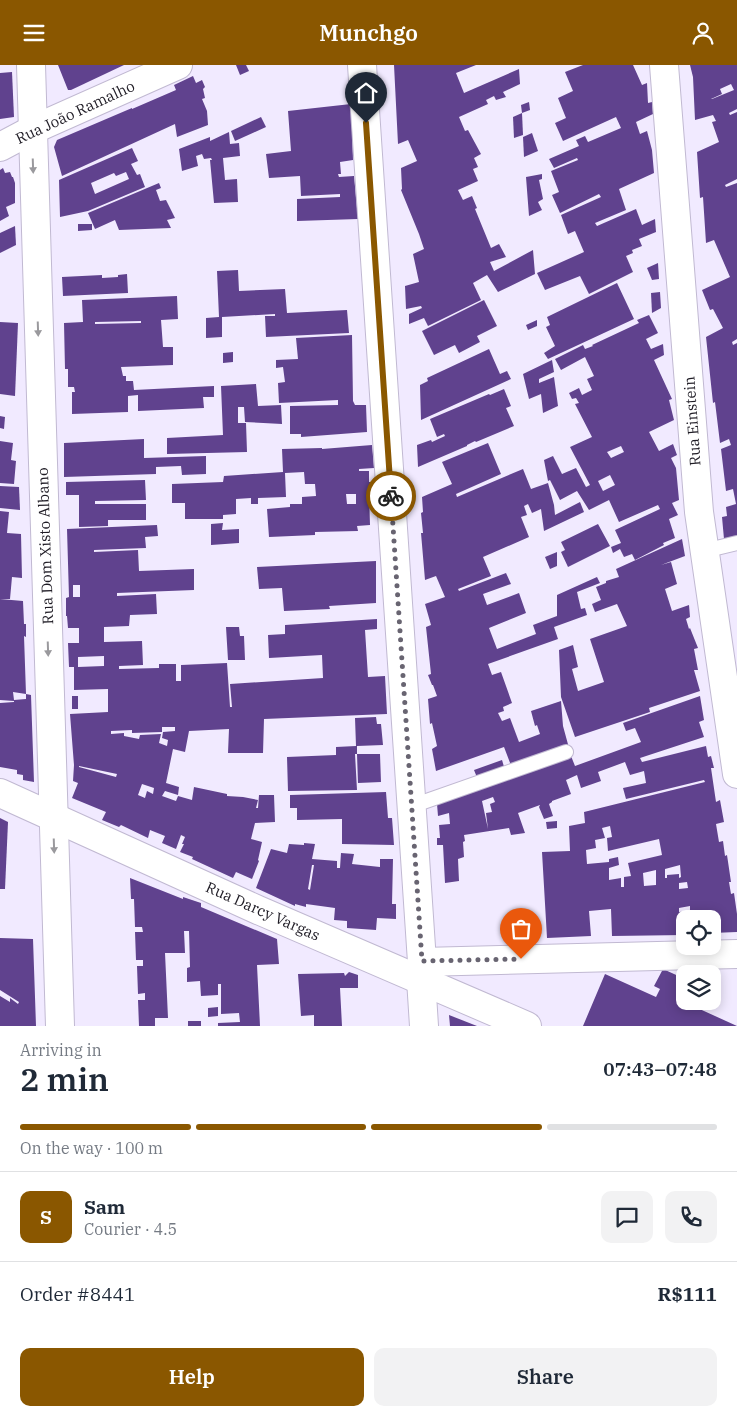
<!DOCTYPE html>
<html lang="en">
<head>
<meta charset="utf-8">
<style>
	:root { --surface:#fff; --page:#f2f2f3; --text:#1f2937; --muted:#747a83; --line:#e0e1e3; --accent:#8a5700 }
	body { margin:0; font-family:"IBM Plex Serif",serif; background:var(--page); color:var(--text); height:100vh; display:flex; flex-direction:column; font-size:19px; white-space:nowrap }
	* { box-sizing:border-box; margin:0 }
	p { font-size:16px; color:var(--muted) }
	.icon { flex:none; width:28px; height:28px; fill:none; stroke:currentColor; stroke-width:2; stroke-linecap:round; stroke-linejoin:round }
	.map { position:relative; height:961px; overflow:hidden }
	.panel { display:flex; flex-direction:column; background:var(--surface); flex:1 }
	.panel>* { flex:none }
	.controls { position:absolute; left:676px; top:845px; display:grid; gap:10px }
	.controls a { display:grid; place-items:center; width:45px; height:45px; border-radius:10px; background:var(--surface); box-shadow:0 2px 12px #0003; font-size:25px }
	.pin { position:absolute; display:grid; place-items:center; width:42px; height:42px; color:#fff; margin:-51px -21px; border-radius:50% 50% 50% 0; rotate:-45deg; box-shadow:0 0 5px #0007 }
	.pin .icon { rotate:45deg }
	.courier { position:absolute; display:grid; place-items:center; width:50px; height:50px; margin:-25px; border:4px solid #8a5700; border-radius:50%; background:#fff; color:#222; box-shadow:0 1px 6px #0007 }
	.summary em { font-style:normal; font-weight:600 }
	.summary div { display:flex; flex-direction:column-reverse }
	.summary { display:flex; align-items:center; justify-content:space-between; height:85px; padding:0 20px }
	h1 { font-size:32px; font-weight:600; line-height:38px }
	.bar { display:grid; grid-template-columns:repeat(4,1fr); gap:8px 5px; align-content:center; height:60px; padding:0 20px }
	.bar i { height:6px; border-radius:4px; background:var(--line) }
	.bar .active { background:var(--accent) }
	.bar p { grid-column:span 4 }
	.line { display:flex; align-items:center; gap:12px; padding:0 20px; border-top:1px solid var(--line) }
	.line div { flex:1 }
	.round { display:grid; place-items:center; flex:none; width:52px; height:52px; border-radius:10px; background:var(--page) }
	.primary-button { display:flex; gap:10px; margin-top:auto; padding:10px 20px }
	.primary-button a { flex:1; height:58px; border-radius:10px; background:var(--accent); color:#fff; font-size:20px; font-weight:600; line-height:58px; text-align:center }
	.primary-button a+a { background:var(--page); color:var(--text) }
	header { display:flex; justify-content:space-between; align-items:center; height:65px; padding:0 20px; background:var(--accent); color:#fff; font-size:22px; font-weight:600 }
	.map>svg:first-child { display:block }
</style>
</head>
<body>
<header><svg class="icon" aria-label="menu" viewBox="0 0 24 24"><path d="M4 6h16M4 12h16M4 18h16"/></svg>Munchgo<svg class="icon" aria-label="person" viewBox="0 0 24 24"><circle cx="12" cy="8" r="4"/><path d="M4 21q1-7 8-7t8 7"/></svg></header>
<div class="map">
<svg width="737" height="961" viewBox="0 0 737 961">
	<rect width="100%" height="100%" fill="#f1eaff"/>
	<g fill="#60428e" fill-rule="evenodd">
		<polygon points="58,0 124,0 71,25 68,25"/>
		<polygon points="236,0 246,0 249,6 240,10"/>
		<polygon points="394,0 476,0 456,8 464,28 519,4 520,19 503,27 506,32 496,35 494,31 486,35 488,39 459,52 465,66 468,65 481,89 474,93 478,102 473,104 478,116 458,125 463,135 472,131 477,143 475,144 491,183 499,179 506,192 490,197 494,206 533,185 535,209 498,227 487,210 473,218 481,235 428,261 424,253 409,259 409,249 422,243 421,241 406,244 405,221 419,217 413,189 424,184 419,169 401,125 402,124 401,103 417,96 408,75 398,79"/>
		<polygon points="583,0 633,0 642,20 647,18 648,38 652,37 653,49 636,57 640,69 647,66 652,85 654,108 619,124 626,145 595,158 597,161 636,144 642,160 655,154 656,167 639,174 642,181 632,185 633,188 626,191 633,207 589,229 580,211 545,225 537,208 584,187 575,166 568,169 561,150 601,132 599,129 560,148 552,130 559,127 551,106 578,95 577,93 554,103 549,94 579,81 576,75 585,71 588,77 621,63 616,52 563,76 555,58 566,53 558,33 573,26 565,7"/>
		<path d="M690 0H737V44L729 48 730 50 737 47V114L725 120 726 122 737 118V274L732 277 733 280 737 278V471L724 474 722 452 727 451 726 442 736 439 733 424 726 426 721 384 731 380 729 374 720 378 715 337 713 338 706 272 723 263 713 244 710 245 702 225 730 212 714 175 706 178 703 132 700 133 697 87 719 77 712 57 716 56 713 50 695 55 693 12ZM731 19 734 25 712 34H711L722 29 720 24Z"/>
		<polygon points="12,7 14,52 0,54 0,8"/>
		<polygon points="193,11 196,18 202,15 205,22 203,24 205,33 202,34 207,46 208,60 177,72 175,59 62,111 54,82 57,75 132,43 132,44 176,25 174,20"/>
		<polygon points="529,37 530,45 522,48 521,40"/>
		<polygon points="351,39 353,95 340,97 341,109 338,109 339,112 354,111 358,154 297,156 297,134 340,132 340,129 301,131 300,111 269,113 266,89 291,86 288,46"/>
		<polygon points="522,48 523,70 514,73 513,52"/>
		<polygon points="261,52 266,62 235,76 231,66"/>
		<polygon points="229,67 230,79 239,78 240,91 223,93 225,115 237,114 238,137 214,138 210,95 212,95 211,93 204,94 202,89 196,91 198,101 182,106 179,84 210,72 210,76"/>
		<polygon points="532,68 538,86 524,92 523,72"/>
		<path d="M132 83 138 96 131 99 137 110 140 109 145 122 88 146 60 152 59 115ZM126 107 129 114 95 129 91 118 114 108 116 111Z"/>
		<polygon points="3,103 5,108 10,107 12,112 13,112 15,118 15,138 6,142 9,151 0,156 0,105"/>
		<polygon points="542,109 542,114 539,115 543,134 538,137 542,145 529,151 526,112"/>
		<polygon points="159,118 161,123 156,125 160,136 166,135 175,153 167,155 171,163 119,165 115,155 95,164 88,148"/>
		<polygon points="78,159 92,159 92,165 78,166"/>
		<polygon points="15,161 16,180 0,188 0,168"/>
		<polygon points="658,198 659,214 652,215 647,203"/>
		<polygon points="238,205 239,226 285,224 287,248 347,245 349,268 266,272 265,251 275,251 275,249 222,252 222,272 206,273 206,253 219,252 217,206"/>
		<polygon points="127,209 128,228 63,231 62,212 102,210 102,213 118,212 118,210"/>
		<polygon points="617,218 634,254 548,294 544,288 555,281 546,262 550,260 547,252"/>
		<polygon points="660,227 661,243 652,248 651,228"/>
		<path d="M177 231 178 254 161 255 163 282H173V300L121 302 123 311H126V316H133L134 325 214 321V332H203L204 343 138 346V330L128 331V347L72 349V327H75L74 322H68V304H65L64 258 83 257 82 235ZM141 256V258L95 259V257Z"/>
		<polygon points="484,235 497,261 477,271 480,277 459,288 455,280 434,290 422,266"/>
		<path d="M649 250 658 268 646 274 651 284 663 279 664 290 654 295 672 334 669 335 674 355 649 367 659 386 673 379 677 390 671 393 676 403 679 435 672 438 678 450 669 454 675 473 663 478 664 480 635 495 632 489 624 492 620 484 613 488 611 482 621 478 615 465 660 444 658 440 619 457 609 435 589 445 577 426 560 435 550 415 548 416 544 395 553 391 562 409 576 403 586 422 590 420 570 382 592 372 575 339 579 338 576 333 572 334 569 328 579 323 582 330 592 325 587 314 594 311 585 292 561 305 555 294 583 280 585 284 593 281 592 280 639 258 637 255ZM621 381 624 387 611 393 607 387ZM610 410 615 420 603 426 598 416Z"/>
		<polygon points="537,255 537,261 528,265 526,260"/>
		<polygon points="0,257 18,258 15,331 0,329"/>
		<polygon points="352,270 353,336 355,340 366,340 367,367 301,372 301,369 290,369 290,341 338,340 338,335 279,338 278,318 285,317 283,302 276,303 276,295 298,294 296,273"/>
		<polygon points="489,284 500,309 507,306 511,314 421,355 420,320 428,316 427,313"/>
		<polygon points="233,287 233,297 223,298 223,288"/>
		<polygon points="552,295 554,307 539,314 539,318 554,312 558,341 543,348 541,329 529,334 523,309"/>
		<polygon points="256,319 258,341 281,340 282,359 245,357 244,342 238,342 238,358 246,358 247,387 167,389 167,373 223,370 221,321"/>
		<polygon points="504,324 511,341 506,343 514,361 476,377 475,376 467,380 467,381 418,402 417,380 431,375 432,377 445,371 444,369 437,372 430,354 489,329 490,330"/>
		<polygon points="0,351 5,352 4,364 0,363"/>
		<polygon points="144,374 144,393 206,391 206,409 182,410 181,401 156,402 156,409 64,412 64,378"/>
		<polygon points="0,376 13,378 11,395 16,396 14,419 0,418"/>
		<polygon points="488,378 501,409 456,429 457,432 523,404 531,424 548,418 554,440 555,450 580,437 584,447 544,466 541,444 532,448 528,439 524,441 527,450 521,452 529,472 483,492 491,511 458,524 459,526 506,508 511,519 483,529 487,540 519,528 526,548 489,563 497,584 536,569 533,560 557,551 557,530 597,512 600,518 577,527 581,544 585,543 587,550 554,562 558,574 488,599 492,610 501,607 512,638 503,642 504,646 498,648 502,656 510,653 519,677 540,669 537,660 535,661 531,646 561,636 563,661 569,683 512,703 504,682 436,706 432,684 437,681 432,658 430,659 428,634 437,631 433,620 432,620 428,610 431,609 426,562 431,560 425,539 445,532 436,511 425,515 421,468 423,468 421,448 423,447 422,432 452,419 442,397"/>
		<path d="M372 380 374 403 359 404V406H369V417H376V428H369L370 460 357 461 358 466 315 467V470L269 472 267 444 290 442V439H302V432L316 431 315 419H305L304 407 285 408 286 432 258 433V439H251V433L236 434V449L223 450V454H185V438H172V419L223 417 224 411 283 407 282 384 322 383V384ZM346 429H356V439H347Z"/>
		<polygon points="145,415 146,435 95,436 95,439 146,439 146,455 108,455 108,461 79,462 79,430 66,430 66,417"/>
		<polygon points="0,421 19,422 20,445 0,443"/>
		<polygon points="0,446 9,447 7,468 21,469 22,513 12,512 10,534 0,534"/>
		<polygon points="223,458 222,465 239,464 239,478 211,480 211,459"/>
		<polygon points="598,459 610,481 568,502 561,487 565,485 561,477"/>
		<path d="M157 460 158 471 145 472 146 483 94 485V487L138 485 139 506 194 504V525L117 528V531L156 529 157 549 130 550 129 561 104 562V577L142 576 143 600 119 601V604L159 603V599H176V616H181V600L227 598 230 642H232L230 619 323 613 322 590 269 593 268 570 285 569V560L377 554V564L365 565 368 612 385 611 387 649 264 654 263 688H228L229 664 189 666 185 687 173 684 166 718 179 722 178 730 165 726 162 731 176 736 178 731 192 735 194 722 227 729V731L243 732 258 735 256 743H258L259 730H274L275 757 255 758 251 774 262 777 258 795 259 796 252 814 236 807 233 813 192 794 193 792 180 787 184 779H182L185 772 181 770 176 784 162 778 165 771 150 765 148 773 121 760 119 762 102 755 106 747 72 733 78 718 73 716 74 700 70 649 108 647V624L74 625V602H69L68 578H79V563H68L67 551H66V533L69 532 67 464ZM73 520H80V532H73ZM104 591V601L78 602V592ZM162 662H175V666L163 667 162 673 168 675 167 681 159 678 161 669 140 670 139 674 124 671V668L111 669V666L132 665V668L162 667ZM79 701 117 709 116 712 79 702ZM142 719 154 723 153 729 147 726 145 733 138 730Z"/>
		<polygon points="682,474 685,491 661,500 671,497 677,519 665,524 672,546 689,540 690,552 686,554 689,564 690,563 698,583 694,584 698,605 694,605 700,626 649,643 650,647 575,672 561,632 559,585 573,580 578,602 572,604 578,626 604,617 590,574 627,561 617,539 595,547 592,539 601,535 596,522 606,518 606,516 619,512 616,504"/>
		<polygon points="557,487 557,501 550,504 545,492"/>
		<polygon points="376,496 376,538 329,541 330,544 284,546 282,523 259,524 257,502"/>
		<path d="M0 534 23 536 24 559H26V572L24 571 26 629 31 630 34 717 23 715V710L17 709V705L0 702V638L14 637V636L0 635ZM13 627 26 629V634L14 635Z"/>
		<polygon points="226,562 239,562 240,571 244,571 245,595 228,595"/>
		<rect x="72" y="631" width="6" height="13"/>
		<path d="M700 631 704 655 699 657 704 672 640 693 642 697 706 681 708 692 711 691 714 703H711L716 737 720 735 724 757 716 759 719 777 723 776 725 791 727 790 731 817H729L731 829 734 828 737 849V867L712 868V854H685V870L612 871 611 844 589 846 591 871 547 873 542 787 570 786 569 761 585 758 584 747 705 717 704 715 626 734 623 723 646 718 644 706 630 710 625 697 598 707 601 716 581 723 577 710 566 715 571 729 552 736V737L549 739 553 751 544 754 539 742 540 740 518 748 525 768 511 770 509 763 464 770 465 776 463 777 464 792 458 794 459 816 445 818 443 780H437V773H440L439 760 450 759 449 748 438 751 437 739 571 691 575 701 641 677 635 663 626 666 623 658ZM493 732 495 737 490 739 492 747 486 748 488 764 482 736ZM610 761 612 772 607 773 608 786 659 774 662 790 628 798 631 811 624 812V822H621V813L609 815V803L619 800 618 792 609 794V797L587 799 586 785 596 783 595 775 605 773 602 763ZM680 800 681 812 679 813V809L667 810V813H665V804ZM656 805V820L644 821 643 808ZM687 817 688 823 679 824V818ZM690 841V846L679 847V843Z"/>
		<polygon points="376,652 377,659 381,659 383,680 357,681 357,689 380,689 381,717 358,718 357,689 355,689 357,725 288,726 287,692 336,690 336,682 356,681 355,653"/>
		<polygon points="502,695 505,705 478,715 474,705"/>
		<polygon points="386,727 388,753 392,753 394,780 342,779 342,754 297,755 297,743 290,743 290,730"/>
		<polygon points="0,753 8,757 5,824 0,824"/>
		<polygon points="557,756 557,763 547,764 546,757"/>
		<path d="M304 778 315 779 312 794 337 796V803H340L341 788 354 789 352 799 380 802V794H393L392 839H396V854L377 853 376 865 347 863V856L334 855 335 843 306 839V842L295 839V841L256 823 271 784 287 788 289 779 304 780ZM312 800H314L310 825 308 824Z"/>
		<polygon points="130,813 183,834 183,832 201,838 201,842 277,874 279,899 257,900 260,961 218,961 218,958 240,957 239,948 221,949 221,919 218,919 218,930 201,931 200,916 187,917 187,903 190,902 189,866 184,866 185,888 165,888 168,953 155,953 155,961 139,961 138,935 145,935 145,928 138,929 137,901 143,901 143,895 136,895 135,867 143,867 142,862 135,862 134,834 131,834"/>
		<polygon points="0,873 33,874 36,961 0,961 0,931 10,937 10,933 18,939 19,937 0,925"/>
		<polygon points="663,904 685,914 685,936 695,936 693,941 737,961 583,961 605,909 656,932 660,924 654,921"/>
		<polygon points="349,907 358,910 358,923 340,923 342,961 314,961 314,950 301,951 298,909 344,908 345,911"/>
		<polygon points="218,942 218,951 208,952 208,943"/>
		<polygon points="449,950 477,961 450,961"/>
		<rect x="188" y="956" width="13" height="5"/>
	</g>
	<g fill="none" stroke-linecap="round" stroke-linejoin="round">
		<g stroke="#c1b9d2" stroke-width="16">
			<g id="service">
				<polyline points="704,486 737,478"/>
				<polyline points="412,741 566,687"/>
			</g>
		</g>
		<g stroke="#c1b9d2" stroke-width="30">
			<g id="minor">
				<polyline points="31,0 60,961"/>
				<polyline points="362,0 422,897 421,914 424,961"/>
				<polyline points="664,0 699,447 737,709"/>
				<polyline points="0,82 32,65 178,0"/>
				<polyline points="0,728 258,845 527,961"/>
				<polyline points="422,897 737,889"/>
			</g>
		</g>
		<use href="#service" stroke="#fff" stroke-width="14"/>
		<use href="#minor" stroke="#fff" stroke-width="28"/>
	</g>
	<defs><path id="oneway-solid" d="M-6-.8H1V-3.2L6.5 0L1 3.2V.8H-6Z" transform="scale(1.25)"/></defs>
	<g fill="#9a999d">
		<use href="#oneway-solid" transform="translate(33 101) rotate(88)"/>
		<use href="#oneway-solid" transform="translate(38 264) rotate(88)"/>
		<use href="#oneway-solid" transform="translate(48 584) rotate(88)"/>
		<use href="#oneway-solid" transform="translate(54 781) rotate(88)"/>
	</g>
	<g fill="none" stroke-linecap="round" stroke-linejoin="round">
		<polyline stroke="#686471" stroke-width="5" stroke-dasharray="0 9" points="391,431 422,896 521,894"/>
		<polyline stroke="#8a5700" stroke-width="6" points="366,58 391,431"/>
	</g>
	<g text-anchor="middle" dominant-baseline="central" stroke-width="5" stroke-linejoin="round" paint-order="stroke">
		<g font-size="15" fill="#1f1c25" stroke="#fff">
			<text transform="translate(75 47) rotate(-25)">Rua João Ramalho</text>
			<text transform="translate(692 356) rotate(-94)">Rua Einstein</text>
			<text transform="translate(45 481) rotate(-92)">Rua Dom Xisto Albano</text>
			<text transform="translate(263 846) rotate(24)">Rua Darcy Vargas</text>
		</g>
	</g>
</svg>
<div class="controls">
<a><svg class="icon" aria-label="locate" viewBox="0 0 24 24"><circle cx="12" cy="12" r="6"/><path d="M12 2v4M12 18v4M2 12h4M18 12h4"/></svg></a>
<a><svg class="icon" aria-label="layers" viewBox="0 0 24 24"><path d="M12 4l9 5-9 5-9-5zM3 14l9 5 9-5"/></svg></a>
</div>
<div class="pin" style="left:521px;top:894px;background:#ea580c"><svg class="icon" aria-label="bag" viewBox="0 0 24 24"><path d="M5 8h14l-1 12H6zM9 8a3 3 0 0 1 6 0"/></svg></div>
<div class="pin" style="left:366px;top:58px;background:#1f2937"><svg class="icon" aria-label="home" viewBox="0 0 24 24"><path d="M3 11l9-7 9 7M6 9v11h12V9"/></svg></div>
<div class="courier" style="left:391px;top:431px"><svg class="icon" aria-label="bike" viewBox="0 0 24 24"><circle cx="6" cy="16" r="4"/><circle cx="18" cy="16" r="4"/><path d="M6 16l4-8h5l3 8M10 8l3 8H6M13 5h3"/></svg></div>
</div>
<section class="panel">
<div class="summary"><div><h1>2 min</h1><p>Arriving in</p></div><em>07:43–07:48</em></div>
<div class="bar"><i class="active"></i><i class="active"></i><i class="active"></i><i></i><p>On the way · 100 m</p></div>
<div class="line" style="height:90px"><b class="round" style="background:var(--accent);color:#fff">S</b><div><b>Sam</b><p>Courier · 4.5</p></div><a class="round"><svg class="icon" aria-label="chat" viewBox="0 0 24 24"><path d="M4 5h16v11H9l-5 4z"/></svg></a><a class="round"><svg class="icon" aria-label="phone" viewBox="0 0 24 24"><path d="M5 4h4l2 5-3 2q2 4 5 5l2-3 5 2v4C11 20 4 13 5 4z"/></svg></a></div>
<div class="line" style="height:65px"><div>Order #8441</div><b>R$111</b></div>
<div class="primary-button"><a>Help</a><a>Share</a></div>
</section>
</body>
</html>
